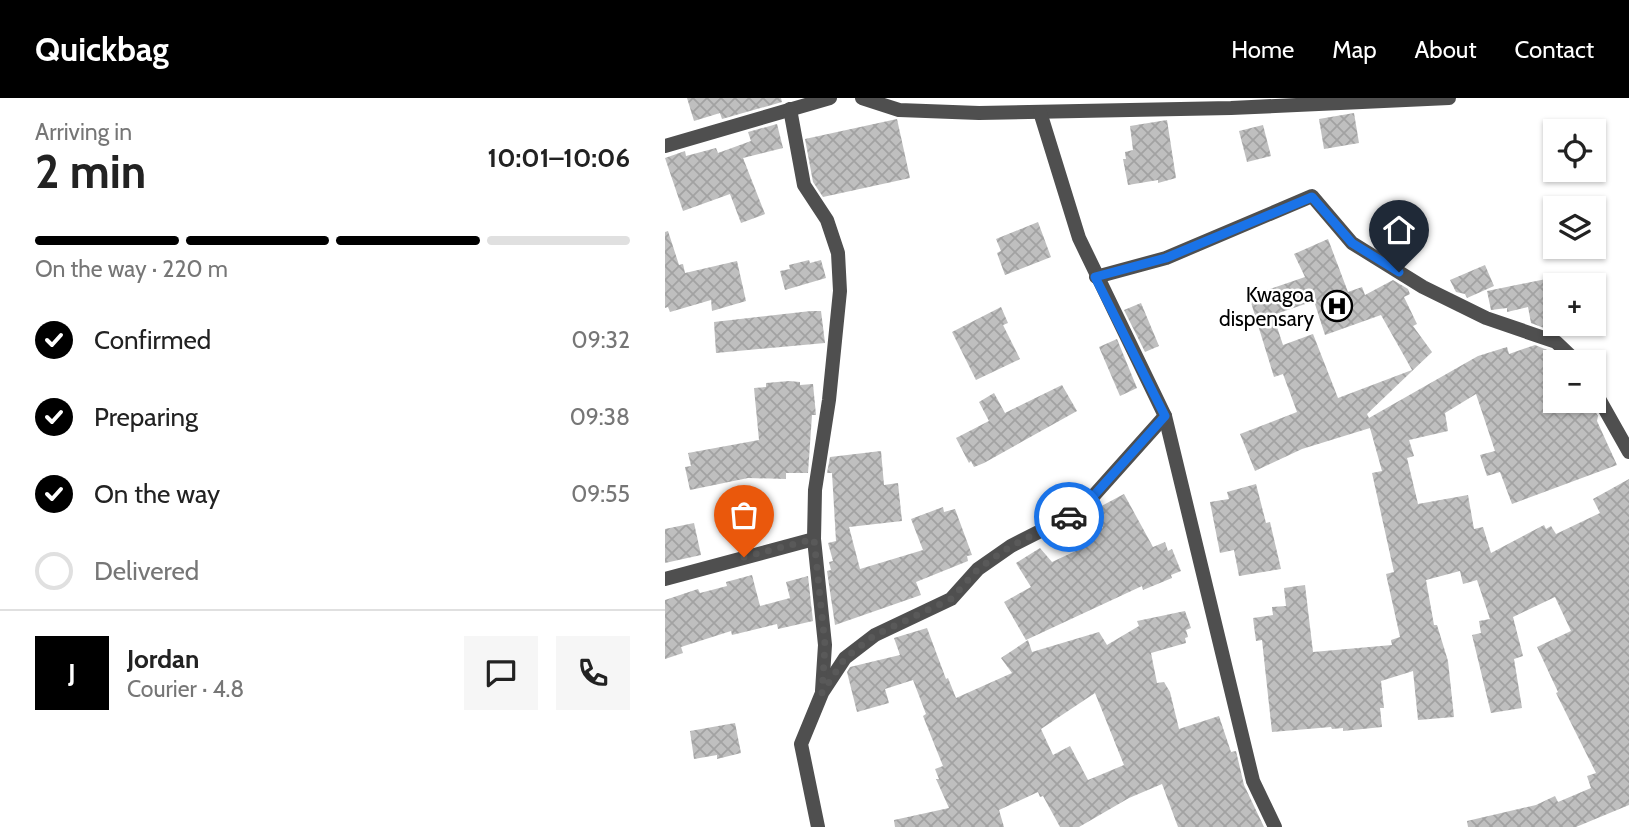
<!DOCTYPE html>
<html lang="en">
<head>
<meta charset="utf-8">
<style>
	:root { --surface:#fff; --page:#f6f6f6; --text:#222; --muted:#767676; --line:#e0e0e0; --accent:#000 }
	body { margin:0; font-family:Cabin,sans-serif; background:var(--page); color:var(--text); height:100vh; display:flex; flex-direction:column; font-size:26px; white-space:nowrap }
	* { box-sizing:border-box; margin:0 }
	p { font-size:23px; color:var(--muted) }
	.icon { flex:none; width:38px; height:38px; fill:none; stroke:currentColor; stroke-width:2; stroke-linecap:round; stroke-linejoin:round }
	.map { position:relative; flex:1; overflow:hidden }
	.panel { display:flex; flex-direction:column; background:var(--surface); width:665px }
	.panel>* { flex:none }
	.controls { position:absolute; left:878px; top:21px; display:grid; gap:14px }
	.controls a { display:grid; place-items:center; width:63px; height:63px; border-radius:0px; background:var(--surface); box-shadow:0 2px 5px #0004; font-size:35px }
	.pin { position:absolute; display:grid; place-items:center; width:60px; height:60px; color:#fff; margin:-72px -30px; border-radius:50% 50% 50% 0; rotate:-45deg; box-shadow:0 0 7px #0007 }
	.pin .icon { rotate:45deg }
	.courier { position:absolute; display:grid; place-items:center; width:70px; height:70px; margin:-35px; border:5px solid #1a73e8; border-radius:50%; background:#fff; color:#222; box-shadow:0 2px 9px #0007 }
	.summary em { font-style:normal; font-weight:800 }
	.summary div { display:flex; flex-direction:column-reverse }
	.summary { display:flex; align-items:center; justify-content:space-between; height:119px; padding:0 35px }
	h1 { font-size:46px; font-weight:800; line-height:52px }
	.bar { display:grid; grid-template-columns:repeat(4,1fr); gap:10px 7px; align-content:center; height:84px; padding:0 35px }
	.bar i { height:9px; border-radius:5px; background:var(--line) }
	.bar .on { background:var(--accent) }
	.bar p { grid-column:span 4 }
	.line { display:flex; align-items:center; gap:18px; padding:0 35px; border-top:2px solid var(--line) }
	.line div { flex:1 }
	.round { display:grid; place-items:center; flex:none; width:74px; height:74px; border-radius:0px; background:var(--page) }
	ol { padding:0 35px; list-style:none }
	li { display:flex; align-items:center; gap:21px; height:77px }
	li p { margin-inline-start:auto }
	li .icon { padding:7px; border-radius:50%; background:var(--accent); color:#fff; stroke-width:4 }
	li:last-child { color:var(--muted) }
	li i { width:38px; height:38px; border:4px solid var(--line); border-radius:50% }
	header { display:flex; align-items:center; gap:42px; box-sizing:border-box; height:98px; padding:0 35px; background:var(--accent); color:#fff }
	header strong { font-size:33px }
	nav { display:flex; gap:38px; margin-inline-start:auto; font-size:24px }
	main { display:flex; flex:1; min-height:0 }
	.map>svg:first-child { display:block }
</style>
</head>
<body>
<header>
<strong>Quickbag</strong>
<nav><a>Home</a><a>Map</a><a>About</a><a>Contact</a></nav>
</header>
<main>
<section class="panel">
<div class="summary"><div><h1>2 min</h1><p>Arriving in</p></div><em>10:01–10:06</em></div>
<div class="bar"><i class="on"></i><i class="on"></i><i class="on"></i><i></i><p>On the way · 220 m</p></div>
<ol>
<li><svg class="icon" aria-label="check" viewBox="0 0 24 24"><path d="M5 12l5 5 9-10"/></svg>Confirmed<p>09:32</p></li>
<li><svg class="icon" aria-label="check" viewBox="0 0 24 24"><path d="M5 12l5 5 9-10"/></svg>Preparing<p>09:38</p></li>
<li><svg class="icon" aria-label="check" viewBox="0 0 24 24"><path d="M5 12l5 5 9-10"/></svg>On the way<p>09:55</p></li>
<li><i></i>Delivered</li>
</ol>
<div class="line" style="height:126px"><b class="round" style="background:var(--accent);color:#fff">J</b><div><b>Jordan</b><p>Courier · 4.8</p></div><a class="round"><svg class="icon" aria-label="chat" viewBox="0 0 24 24"><path d="M4 5h16v11H9l-5 4z"/></svg></a><a class="round"><svg class="icon" aria-label="phone" viewBox="0 0 24 24"><path d="M5 4h4l2 5-3 2q2 4 5 5l2-3 5 2v4C11 20 4 13 5 4z"/></svg></a></div>
</section>
<div class="map">
<svg width="964" height="729" viewBox="0 0 964 729">
	<defs>
		<pattern id="building-cross-hatch" width="8" height="8" patternUnits="userSpaceOnUse" patternTransform="scale(1.75)"><rect width="8" height="8" fill="#bfbfbf"/><path d="M0 0l8 8M0 8l8-8" fill="none" stroke="#a2a2a2"/></pattern>
	</defs>
	<rect width="100%" height="100%" fill="#fff"/>
	<g fill="url(#building-cross-hatch)" fill-rule="evenodd">
		<polygon points="22,0 116,0 117,4 57,21 55,15 29,23"/>
		<polygon points="689,15 694,45 659,51 654,21"/>
		<polygon points="232,21 245,80 158,99 148,84 140,41"/>
		<polygon points="502,22 511,80 493,85 493,82 463,87 458,61 461,61 460,54 468,52 465,28"/>
		<polygon points="112,26 118,50 78,60 100,116 76,125 65,96 18,113 0,60 20,53 21,58 51,50 53,55 86,43 83,34"/>
		<polygon points="598,27 606,58 582,64 574,33"/>
		<polygon points="373,124 386,159 340,177 332,155 336,153 331,141"/>
		<polygon points="3,133 14,167 18,166 20,175 72,163 81,203 47,213 46,202 5,214 3,209 0,210 0,134"/>
		<path d="M663 141 683 194 697 189 700 197 728 182 743 191 745 196 739 199 752 226 748 228 767 254 702 316 704 320 813 258 842 249 844 256 870 247 887 254 891 264V303H924L933 318 932 323 952 367 847 406 835 374 822 378 815 357 830 353 811 296 780 315 783 333 744 342 749 358 742 360 753 406 803 397 809 431 818 429 826 455 879 427 881 431 886 428 891 436 935 415 928 401 964 381V707L911 729H803L802 723 871 707 890 698 893 704 926 690 922 678 931 675 891 595 893 594 872 549 906 533 890 499 848 519 858 558 849 561 857 610 826 615 807 537 816 535 814 523 825 521 812 482 798 486 795 473 761 482 769 527H772L783 563 789 619 753 622 748 573 716 583 719 610H715L717 629 678 633V630L667 631 666 629 607 634 597 542 591 543 588 520 608 517 607 509 621 508 619 490 640 487 648 554 727 547 726 542 735 539 721 476 729 474 707 375 717 373 705 330 637 351 590 373 575 336 632 314 618 276 609 279 584 198 640 179 629 156ZM649 203 660 237 716 217 747 272 673 300 648 236 618 247 608 217Z"/>
		<polygon points="144,162 145,165 156,162 161,180 120,192 115,173 125,171 124,167"/>
		<polygon points="820,167 829,188 802,200 800,196 791,194 785,182"/>
		<polygon points="891,179 891,220 878,225 879,230 866,225 863,209 842,214 842,210 826,212 822,193"/>
		<polygon points="476,205 494,248 480,254 459,212"/>
		<polygon points="336,209 343,225 338,227 355,261 311,282 287,234"/>
		<polygon points="146,213 156,213 160,245 51,255 49,224"/>
		<polygon points="452,241 472,290 455,298 434,249"/>
		<polygon points="124,283 135,284 135,287 148,286 151,317 147,317 143,375 121,375 121,381 83,380 25,392 20,369 26,368 23,355 94,342 89,290 101,289 101,285"/>
		<polygon points="397,287 412,313 319,365 309,369 306,363 304,365 291,340 324,323 314,304 329,295 340,315"/>
		<polygon points="216,353 219,387 233,385 237,423 184,429 195,471 258,452 246,421 278,409 279,414 290,411 307,457 302,458 303,463 251,484 256,497 170,527 162,473 166,472 164,464 168,463 163,445 171,443 167,375 162,375 165,359"/>
		<polygon points="591,386 601,425 605,424 616,471 574,478 569,452 555,455 545,404 564,401 562,394"/>
		<polygon points="459,396 488,449 500,444 503,453 507,451 516,473 506,477 507,480 478,492 477,488 361,542 339,504 366,489 351,465 375,450 387,464 415,451 419,448 417,445 434,437 432,433 438,430 429,412"/>
		<polygon points="29,425 36,457 0,465 0,431"/>
		<polygon points="87,477 95,508 125,500 121,484 143,478 148,523 113,531 112,526 67,537 66,533 16,549 18,555 0,561 0,502 33,491 35,495 62,488 61,484"/>
		<path d="M520 513 526 530 521 532 523 539 520 540 521 545 486 555 492 585 499 584 505 594 514 631 554 618 566 654 571 653 579 687 599 729H513L497 686 464 700 414 729H395L378 698 375 699 373 694 334 712 339 729H230L229 722 284 710 271 681H274L270 671 278 668 258 618 261 616 248 582 220 591 224 605 192 614 182 574 185 569 235 557 229 540 262 530 281 581 283 580 291 600 347 575 336 560 363 542 367 554 434 534 442 547 474 528 472 523ZM430 595 459 667 423 682 405 648 388 657 376 631Z"/>
		<polygon points="70,625 76,655 52,661 52,657 29,661 25,633"/>
	</g>
	<g fill="none" stroke-linecap="round" stroke-linejoin="round">
		<g stroke="#4f4f4f" stroke-width="14">
			<polyline points="197,0 234,12 314,15 566,10 784,0"/>
			<polyline points="375,14 414,140 500,318 588,683 610,729"/>
			<polyline points="0,48 165,0"/>
			<polyline points="431,179 501,160 647,98 687,145 758,189 821,220 891,244 912,264"/>
			<polyline points="929,292 964,354"/>
			<polyline points="149,441 160,547 157,593"/>
			<polyline points="0,481 149,441 150,392 164,302 175,193 173,155 162,122 139,87 125,11"/>
			<polyline points="153,729 136,646 157,595 180,560 210,537 286,501 313,471 346,448 415,413 500,318"/>
		</g>
	</g>
	<g fill="none" stroke-linecap="round" stroke-linejoin="round">
		<polyline stroke="#595959" stroke-width="7" stroke-dasharray="0 12.6" points="79,459 149,441 160,547 157,595 180,560 210,537 286,501 313,471 346,448 404,419"/>
		<polyline stroke="#1a73e8" stroke-width="9" points="404,419 415,413 500,318 430,179 501,160 647,99 687,145 734,174"/>
	</g>
	<defs>
		<g id="hospital-ring" transform="scale(1.575)"><circle r="9.5" fill="#fff" stroke="#000" stroke-width="1.5"/><path d="M-5-5h3v3.5h4V-5h3V5h-3V1.5h-4V5h-3Z" fill="#000"/></g>
	</defs>
	<g fill-rule="evenodd">
		<use href="#hospital-ring" x="672" y="208"/>
	</g>
	<g text-anchor="middle" dominant-baseline="central" stroke-width="5" stroke-linejoin="round" paint-order="stroke">
		<g font-size="21" fill="#000" stroke="#fff" text-anchor="end">
			<text x="649" y="196">Kwagoa<tspan x="649" dy="24">dispensary</tspan></text>
		</g>
	</g>
</svg>
<div class="controls">
<a><svg class="icon" aria-label="locate" viewBox="0 0 24 24"><circle cx="12" cy="12" r="6"/><path d="M12 2v4M12 18v4M2 12h4M18 12h4"/></svg></a>
<a><svg class="icon" aria-label="layers" viewBox="0 0 24 24"><path d="M12 4l9 5-9 5-9-5zM3 14l9 5 9-5"/></svg></a>
<a>+</a>
<a>−</a>
</div>
<div class="pin" style="left:79px;top:459px;background:#ea580c"><svg class="icon" aria-label="bag" viewBox="0 0 24 24"><path d="M5 8h14l-1 12H6zM9 8a3 3 0 0 1 6 0"/></svg></div>
<div class="pin" style="left:734px;top:174px;background:#1f2937"><svg class="icon" aria-label="home" viewBox="0 0 24 24"><path d="M3 11l9-7 9 7M6 9v11h12V9"/></svg></div>
<div class="courier" style="left:404px;top:419px"><svg class="icon" aria-label="car" viewBox="0 0 24 24"><path d="M5 17H2v-5l4-1 3-4h7l3 4 3 1v5h-3M9 17h6M6 11h13"/><circle cx="7" cy="17" r="2"/><circle cx="17" cy="17" r="2"/></svg></div>
</div>
</main>
</body>
</html>
